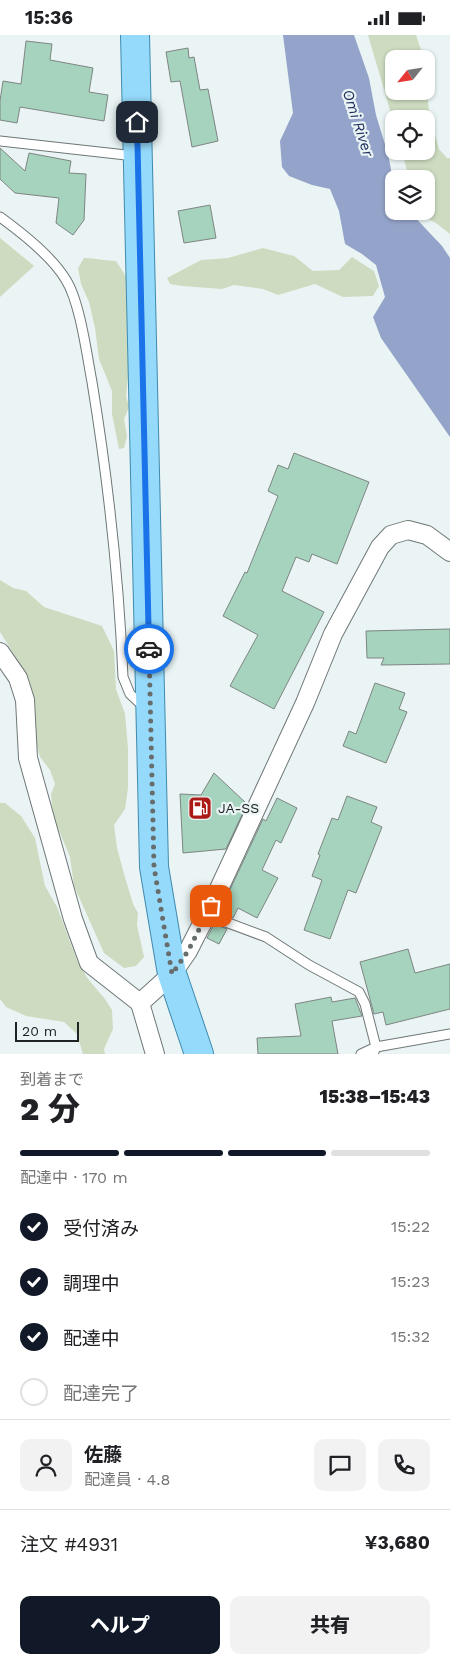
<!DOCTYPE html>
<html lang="ja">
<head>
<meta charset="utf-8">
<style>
	:root { --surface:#fff; --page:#f2f2f2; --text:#202124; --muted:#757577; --line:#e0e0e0; --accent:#111827 }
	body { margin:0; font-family:"Work Sans","Noto Sans JP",sans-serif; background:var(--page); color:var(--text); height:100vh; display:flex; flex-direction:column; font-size:19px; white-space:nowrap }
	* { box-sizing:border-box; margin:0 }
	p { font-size:16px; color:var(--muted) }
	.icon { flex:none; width:28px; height:28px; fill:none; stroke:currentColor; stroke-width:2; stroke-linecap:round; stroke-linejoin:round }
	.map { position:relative; height:1019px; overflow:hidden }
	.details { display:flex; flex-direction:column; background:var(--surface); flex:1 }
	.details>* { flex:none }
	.needle { width:32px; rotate:240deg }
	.controls { position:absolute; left:385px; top:15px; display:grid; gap:10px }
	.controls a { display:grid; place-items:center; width:50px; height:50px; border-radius:10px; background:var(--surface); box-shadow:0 1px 4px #0004; font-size:25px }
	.scale { position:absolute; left:15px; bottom:12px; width:64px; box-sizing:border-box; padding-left:5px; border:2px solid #202323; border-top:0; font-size:14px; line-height:18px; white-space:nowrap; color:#202323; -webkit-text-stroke:4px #eaf4f4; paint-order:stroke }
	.pin { position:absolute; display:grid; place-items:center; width:42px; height:42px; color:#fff; margin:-21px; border-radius:10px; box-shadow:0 2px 8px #0006 }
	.courier { position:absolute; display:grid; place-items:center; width:50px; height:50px; margin:-25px; border:4px solid #1a73e8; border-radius:50%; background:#fff; color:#222; box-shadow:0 1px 6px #0007 }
	.headline em { font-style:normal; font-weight:800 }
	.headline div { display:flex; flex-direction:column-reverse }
	.headline { display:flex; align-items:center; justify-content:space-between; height:85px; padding:0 20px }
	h1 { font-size:32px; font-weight:800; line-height:38px }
	.bar { display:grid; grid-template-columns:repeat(4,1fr); gap:8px 5px; align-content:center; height:60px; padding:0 20px }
	.bar i { height:6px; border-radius:4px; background:var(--line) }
	.bar .selected { background:var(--accent) }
	.bar p { grid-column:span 4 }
	.line { display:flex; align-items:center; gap:12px; padding:0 20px; border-top:1px solid var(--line) }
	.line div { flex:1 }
	.round { display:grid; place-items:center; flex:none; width:52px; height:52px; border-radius:10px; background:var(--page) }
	ol { padding:0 20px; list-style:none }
	li { display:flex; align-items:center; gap:15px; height:55px }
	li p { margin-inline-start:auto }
	li .icon { padding:5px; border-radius:50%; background:var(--accent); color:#fff; stroke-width:4 }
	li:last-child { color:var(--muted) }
	li i { width:28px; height:28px; border:2px solid var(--line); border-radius:50% }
	.action { display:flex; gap:10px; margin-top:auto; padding:10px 20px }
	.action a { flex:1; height:58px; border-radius:10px; background:var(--accent); color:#fff; font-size:20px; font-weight:800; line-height:58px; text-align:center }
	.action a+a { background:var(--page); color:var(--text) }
	.status { display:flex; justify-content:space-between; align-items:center; height:35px; padding:0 25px; background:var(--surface); direction:ltr }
	.status svg { height:14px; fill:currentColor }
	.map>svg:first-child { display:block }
</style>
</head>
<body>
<div class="status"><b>15:36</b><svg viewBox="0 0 49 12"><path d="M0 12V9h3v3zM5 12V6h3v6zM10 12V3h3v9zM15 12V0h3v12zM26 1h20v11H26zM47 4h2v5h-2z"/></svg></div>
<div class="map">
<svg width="450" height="1019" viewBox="0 0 450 1019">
	<rect width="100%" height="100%" fill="#eaf4f4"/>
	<g fill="#cddcc0">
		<polygon points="368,0 416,0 424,24 394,24 394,56 426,56 426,40 429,78 439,114 447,123 450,123 450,199 436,188 420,180 419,176 426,176 426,144 409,144 402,116 426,116 426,84 394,84 394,89"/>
		<polygon points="0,203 34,231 0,262"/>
		<polygon points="263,213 294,221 313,236 339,235 352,222 374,236 379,251 373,261 343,262 315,249 278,260 263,254 234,250 222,254 182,251 170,249 167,243 201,225 228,223"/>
		<path d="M84 223C95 223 105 226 116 226L127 243 128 297 131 312 126 361 129 372 124 384 127 401 124 413 119 414 112 379V356L99 324 95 293 89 267 81 249 78 233Z"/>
		<polygon points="0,545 13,553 26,556 44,572 102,591 114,616 116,654 125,679 128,713 128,753 125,774 114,790 117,813 124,839 133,869 138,878 137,890 144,922 136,931 124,933 104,918 74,851 70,822 53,781 51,759 55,749 50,735 40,722 34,700 34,676 31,652 20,629 0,597"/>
		<polygon points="0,768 5,768 21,781 35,803 45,851 57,872 78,928 88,944 105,964 112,975 113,994 104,1014 105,1019 83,1019 77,999 64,987 26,981 6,972 0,964"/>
	</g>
	<polygon fill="#94a3c9" points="283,0 354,0 369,43 376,80 388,119 394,150 394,176 409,176 442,211 450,223 450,402 381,303 373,282 385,262 376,230 362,219 345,209 339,176 330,154 312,150 289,141 282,132 280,106 293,78"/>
	<g fill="#a5d3bd" stroke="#7e8582">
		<polygon points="26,6 52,9 50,25 93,33 89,57 108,60 104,86 20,72 17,88 0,85 0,66 3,46 21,49"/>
		<polygon points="188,13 189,23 194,22 200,55 208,54 218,106 192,112 180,46 171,47 166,17"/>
		<polygon points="0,113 25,136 29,118 71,126 69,138 86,139 84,185 73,200 56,188 59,163 15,158 0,144"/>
		<polygon points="210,170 216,203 184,208 178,176"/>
		<polygon points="294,418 369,447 337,529 312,519 309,527 296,522 282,556 324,577 274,674 230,651 258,600 223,581 245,537 247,538 278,461 268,456 278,430 288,434"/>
		<polygon points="450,594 450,629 381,630 384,623 367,623 366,596"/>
		<polygon points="375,648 405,658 399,674 407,677 386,728 343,711 349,696 356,699"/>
		<polygon points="214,738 247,769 226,814 183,818 180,759 201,760"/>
		<polygon points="347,761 377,772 371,787 382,792 356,858 348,855 330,904 304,895 322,845 312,841 320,820 318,819 332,783 338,785"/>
		<polygon points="277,763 297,773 281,808 276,805 262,835 278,843 257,883 238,873 233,883 219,878 263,784 266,786"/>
		<polygon points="214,889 227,894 219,909 207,903"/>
		<polygon points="408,914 415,938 450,929 450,974 386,990 383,977 374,979 360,927"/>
		<polygon points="331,962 332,967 355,963 362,981 332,986 338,1019 258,1019 257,1003 301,1001 295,969"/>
	</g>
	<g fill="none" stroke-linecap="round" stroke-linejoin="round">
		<g stroke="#6f7777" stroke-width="11">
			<g id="lane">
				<polyline points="0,106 135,121"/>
				<path d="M0 182C22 198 52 221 66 245 80 267 87 321 92 347 108 445 119 543 123 642L130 659 145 673"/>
				<polyline points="207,880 266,902 309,930 359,957 365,969 376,1012 373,1019"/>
				<polyline points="361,1019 376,1012 450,999"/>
			</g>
		</g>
		<g stroke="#6f7777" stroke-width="20">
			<g id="street">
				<polyline points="0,617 18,643 25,665 28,723 73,884 89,928 140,968"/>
				<polyline points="155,1019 140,968 172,939 188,916 211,871 305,668 333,599 380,512 391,500 408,495 427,500 450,517"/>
			</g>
		</g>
		<g stroke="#3f8aae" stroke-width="30">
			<polyline id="primary" points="135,0 154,832 172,939 199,1019"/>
		</g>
		<use href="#lane" stroke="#fff" stroke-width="9"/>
		<use href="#street" stroke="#fff" stroke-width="18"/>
		<use href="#primary" stroke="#96dafb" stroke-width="28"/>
	</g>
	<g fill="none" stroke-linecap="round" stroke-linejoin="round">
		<polyline stroke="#676c6c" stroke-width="5" stroke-dasharray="0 9" points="149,614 154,832 172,939 188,916 211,871"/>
		<polyline stroke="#1a73e8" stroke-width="6" points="137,87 149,614"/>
	</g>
	<defs>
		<g id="fuel-square" transform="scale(1.25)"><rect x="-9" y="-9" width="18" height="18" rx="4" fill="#ac1a16" stroke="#eaf4f4"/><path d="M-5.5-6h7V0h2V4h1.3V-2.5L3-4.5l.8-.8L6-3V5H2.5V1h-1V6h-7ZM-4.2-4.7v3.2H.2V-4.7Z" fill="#fff"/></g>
	</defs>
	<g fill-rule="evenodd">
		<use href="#fuel-square" x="200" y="773"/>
	</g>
	<g text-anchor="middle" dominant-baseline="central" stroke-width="4.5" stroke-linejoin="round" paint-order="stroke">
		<g font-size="14" fill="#202323" stroke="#eaf4f4" text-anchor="start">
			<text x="218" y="773">JA-SS</text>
		</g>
		<g font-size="15" font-style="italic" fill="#1c2c5c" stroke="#eaf4f4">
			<text transform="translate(358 88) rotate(72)">Omi River</text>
		</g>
	</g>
</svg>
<div class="controls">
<a><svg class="needle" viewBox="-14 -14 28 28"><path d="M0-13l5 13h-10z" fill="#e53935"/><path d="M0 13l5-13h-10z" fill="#757577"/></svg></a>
<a><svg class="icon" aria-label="locate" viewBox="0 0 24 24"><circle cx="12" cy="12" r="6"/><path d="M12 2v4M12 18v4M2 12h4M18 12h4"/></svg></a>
<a><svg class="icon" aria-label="layers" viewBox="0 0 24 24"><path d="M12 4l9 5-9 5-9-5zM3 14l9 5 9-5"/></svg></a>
</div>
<div class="scale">20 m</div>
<div class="pin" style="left:211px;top:871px;background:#ea580c"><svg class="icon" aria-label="bag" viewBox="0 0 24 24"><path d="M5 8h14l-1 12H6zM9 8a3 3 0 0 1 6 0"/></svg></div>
<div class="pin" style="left:137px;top:87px;background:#1f2937"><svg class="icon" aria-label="home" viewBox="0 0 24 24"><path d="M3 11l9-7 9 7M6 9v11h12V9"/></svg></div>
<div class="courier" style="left:149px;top:614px"><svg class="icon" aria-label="car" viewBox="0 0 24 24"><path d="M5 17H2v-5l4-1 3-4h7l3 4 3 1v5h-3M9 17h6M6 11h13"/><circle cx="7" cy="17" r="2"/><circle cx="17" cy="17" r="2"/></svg></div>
</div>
<section class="details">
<div class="headline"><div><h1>2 分</h1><p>到着まで</p></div><em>15:38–15:43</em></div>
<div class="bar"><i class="selected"></i><i class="selected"></i><i class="selected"></i><i></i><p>配達中 · 170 m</p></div>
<ol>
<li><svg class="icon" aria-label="check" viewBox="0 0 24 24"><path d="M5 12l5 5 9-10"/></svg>受付済み<p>15:22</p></li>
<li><svg class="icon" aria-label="check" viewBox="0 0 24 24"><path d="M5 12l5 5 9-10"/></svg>調理中<p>15:23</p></li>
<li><svg class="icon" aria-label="check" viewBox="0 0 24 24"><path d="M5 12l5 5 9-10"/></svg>配達中<p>15:32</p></li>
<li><i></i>配達完了</li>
</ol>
<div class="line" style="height:90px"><a class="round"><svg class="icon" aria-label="person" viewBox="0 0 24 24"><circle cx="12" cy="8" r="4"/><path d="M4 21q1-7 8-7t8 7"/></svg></a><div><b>佐藤</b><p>配達員 · 4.8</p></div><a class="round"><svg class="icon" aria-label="chat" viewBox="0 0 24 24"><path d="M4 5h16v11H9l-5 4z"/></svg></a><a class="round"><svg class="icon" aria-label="phone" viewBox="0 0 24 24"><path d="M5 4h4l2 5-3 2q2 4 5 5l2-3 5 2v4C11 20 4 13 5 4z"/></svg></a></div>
<div class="line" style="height:65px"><div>注文 #4931</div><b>¥3,680</b></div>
<div class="action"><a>ヘルプ</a><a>共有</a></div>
</section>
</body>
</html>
